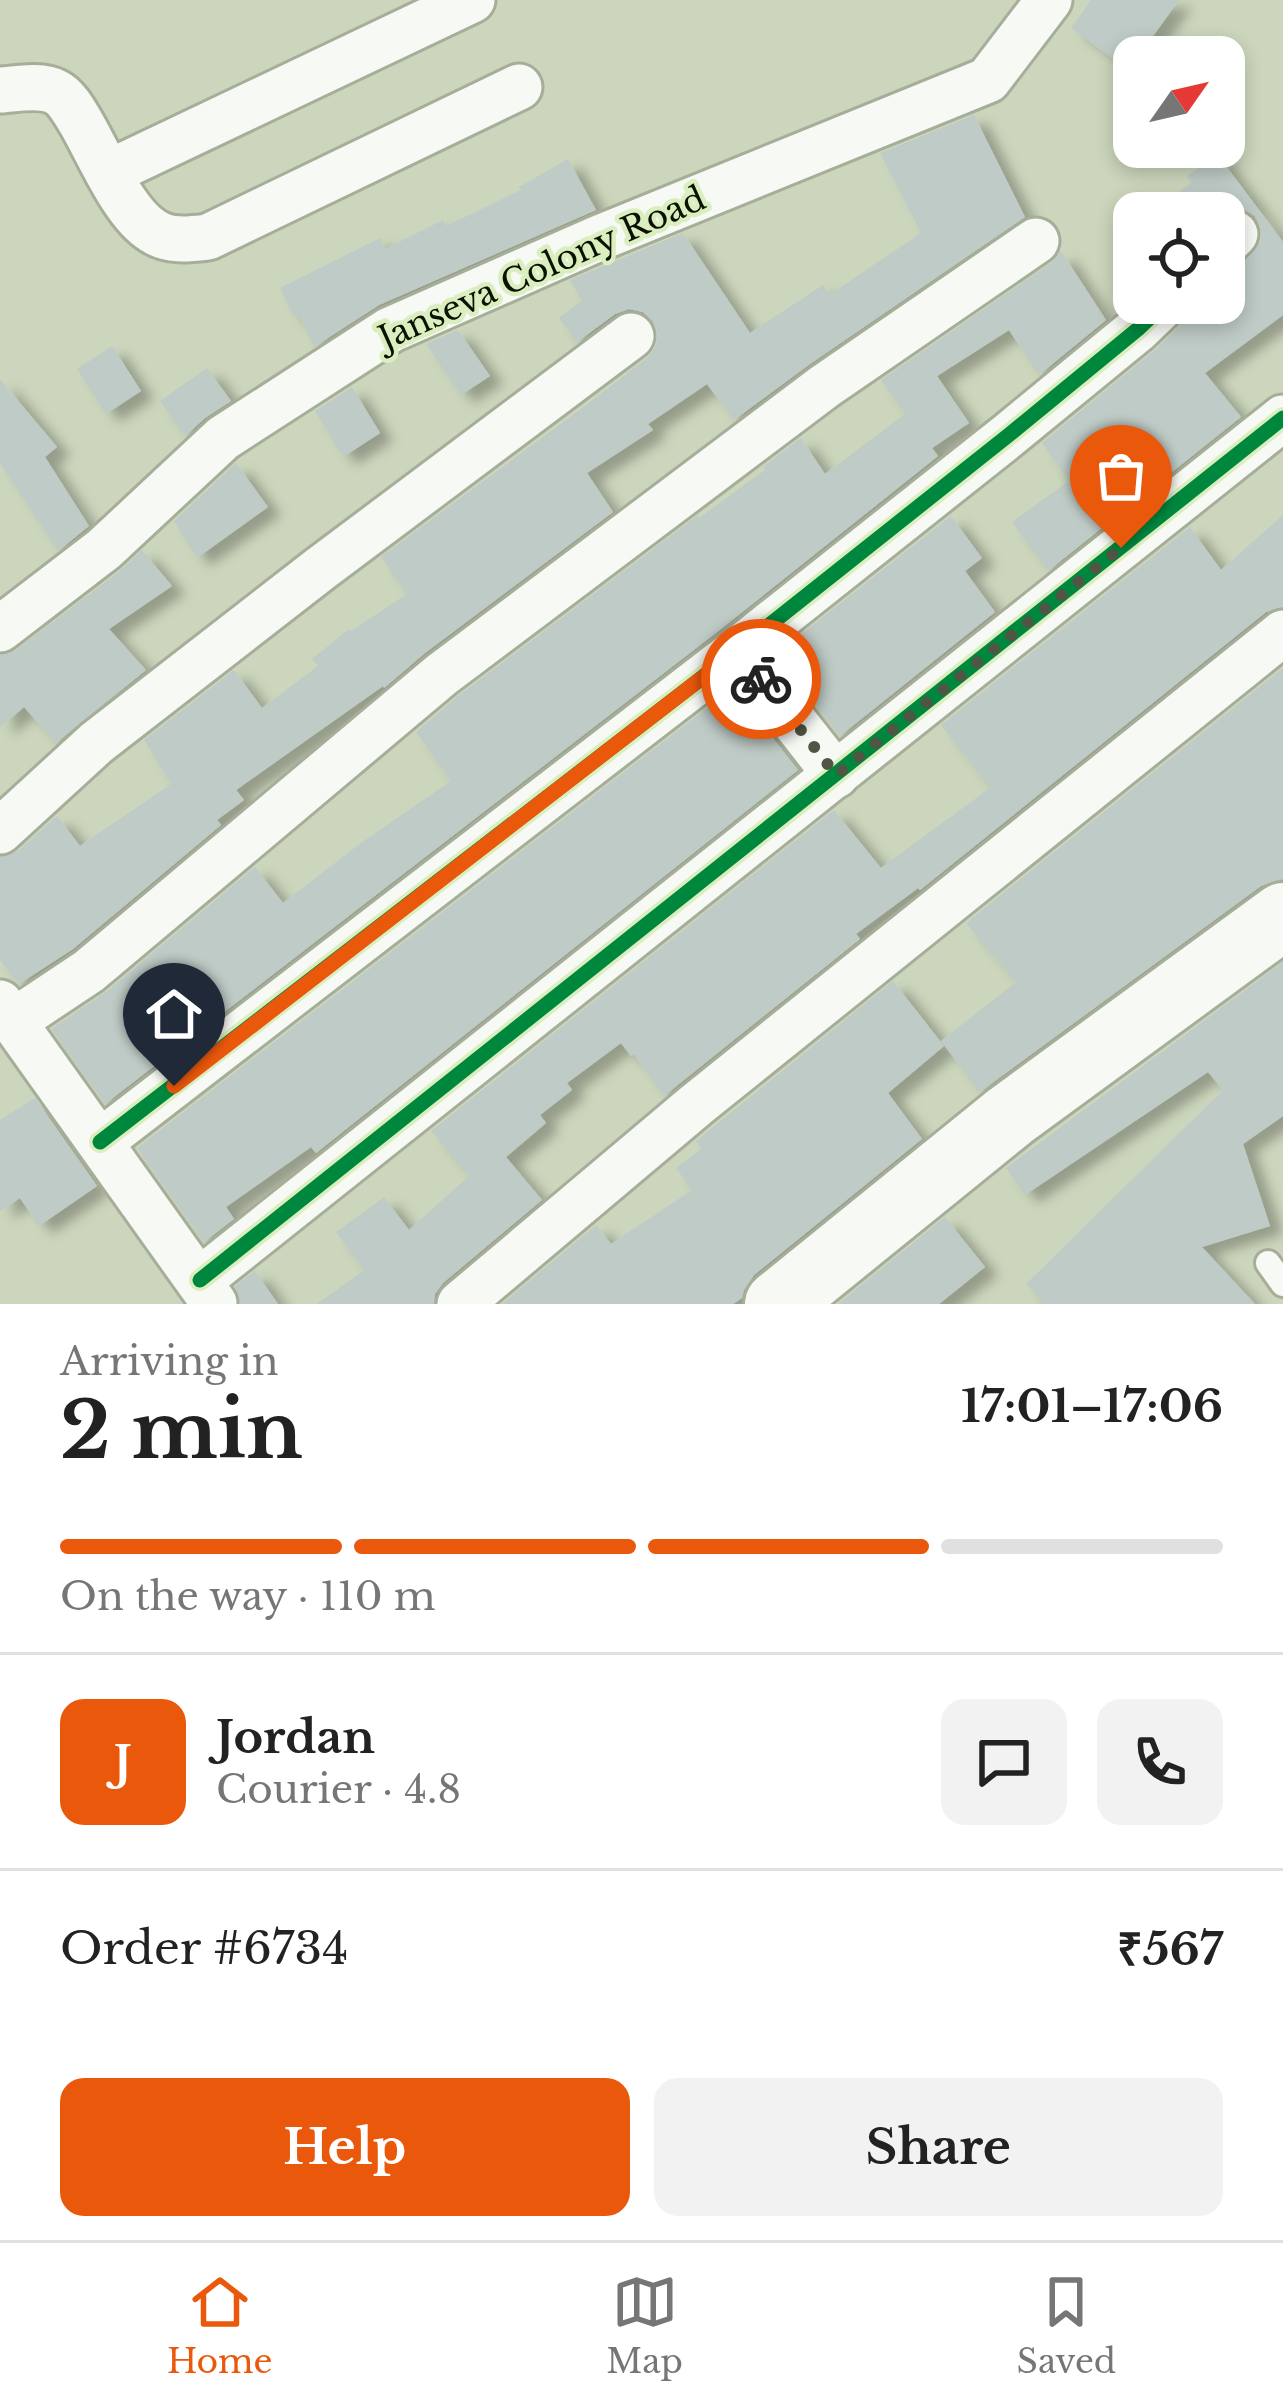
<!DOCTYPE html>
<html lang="en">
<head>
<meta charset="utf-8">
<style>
	:root { --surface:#fff; --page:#f2f2f2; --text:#222; --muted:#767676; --line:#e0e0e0; --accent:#ea580c }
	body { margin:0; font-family:"Libre Baskerville",serif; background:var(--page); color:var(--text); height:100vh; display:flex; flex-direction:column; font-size:45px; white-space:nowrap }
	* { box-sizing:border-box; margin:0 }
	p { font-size:39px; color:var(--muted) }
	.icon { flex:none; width:66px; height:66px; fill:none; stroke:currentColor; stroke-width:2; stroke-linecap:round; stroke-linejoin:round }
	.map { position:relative; height:1304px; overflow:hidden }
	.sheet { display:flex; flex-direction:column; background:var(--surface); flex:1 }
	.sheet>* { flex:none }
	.needle { width:78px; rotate:56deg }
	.fabs { position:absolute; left:1113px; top:36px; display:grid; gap:24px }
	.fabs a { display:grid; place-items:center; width:132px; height:132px; border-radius:24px; background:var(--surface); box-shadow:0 6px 18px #0003; font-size:60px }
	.pin { position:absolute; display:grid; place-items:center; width:102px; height:102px; color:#fff; margin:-123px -51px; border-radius:50% 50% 50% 0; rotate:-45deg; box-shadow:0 0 12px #0007 }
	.pin .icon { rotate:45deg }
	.courier { position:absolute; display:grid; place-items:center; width:120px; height:120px; margin:-60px; border:9px solid #ea580c; border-radius:50%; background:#fff; color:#222; box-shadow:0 3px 15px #0007 }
	.head em { font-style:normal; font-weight:700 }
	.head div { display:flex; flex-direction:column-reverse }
	.head { display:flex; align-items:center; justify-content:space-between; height:204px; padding:0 60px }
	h1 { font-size:78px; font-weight:700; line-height:90px }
	.bar { display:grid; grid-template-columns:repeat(4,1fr); gap:18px 12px; align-content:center; height:144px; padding:0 60px }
	.bar i { height:15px; border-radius:9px; background:var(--line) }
	.bar .on { background:var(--accent) }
	.bar p { grid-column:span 4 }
	.line { display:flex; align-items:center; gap:30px; padding:0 60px; border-top:3px solid var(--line) }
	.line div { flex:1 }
	.round { display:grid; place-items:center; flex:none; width:126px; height:126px; border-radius:24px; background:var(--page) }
	.cta { display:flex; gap:24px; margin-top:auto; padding:24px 60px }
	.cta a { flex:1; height:138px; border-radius:24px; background:var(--accent); color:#fff; font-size:48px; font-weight:700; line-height:138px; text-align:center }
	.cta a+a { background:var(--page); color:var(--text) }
	.menu { display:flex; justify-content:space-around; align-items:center; height:168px; border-top:3px solid var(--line); background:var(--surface); font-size:33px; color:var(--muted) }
	.menu a { display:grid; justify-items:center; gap:6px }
	.menu .on { color:var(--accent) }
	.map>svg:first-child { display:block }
</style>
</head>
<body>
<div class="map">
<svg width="1283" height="1304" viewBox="0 0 1283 1304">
	<defs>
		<filter id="shadow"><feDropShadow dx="13" dy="8" stdDeviation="6" flood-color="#0004"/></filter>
	</defs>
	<rect width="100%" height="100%" fill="#ccd6bc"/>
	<g fill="#bfcbc6" filter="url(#shadow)">
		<polygon points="1091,0 1179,0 1138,57 1134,57 1134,63 1129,70 1071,28"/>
		<polygon points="974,115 1025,217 810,364 734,420 707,384 648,424 653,430 587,473 613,512 425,653 384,688 383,686 236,790 244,800 217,820 221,825 73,949 19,984 0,960 0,857 18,851 57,816 80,846 171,784 144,740 234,670 262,708 318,666 312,659 349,629 351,631 407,594 381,557 586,405 647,358 655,348 658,334 653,321 643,312 629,309 615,314 577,342 559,318 582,301 570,280 683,233 750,333 823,285 829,295 921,233 880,153"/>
		<polygon points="1217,154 1283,242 1283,315 1205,373 1241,417 1048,571 1012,522 1069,481 1042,443 1157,348 1184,322 1190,312 1191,303 1224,303 1224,271 1232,271 1243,264 1261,242 1261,228 1255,216 1241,208 1229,208 1219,213 1151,213 1192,182 1187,176"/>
		<polygon points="568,159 596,210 379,305 314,347 299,315 294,317 280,288 380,238 385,249 443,220 446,226 521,190 519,187"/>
		<polygon points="1061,251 1106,320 1039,375 1009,330 937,376 969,423 932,448 938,456 721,629 105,1104 51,1029 106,992 255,867 283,903 361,843 451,781 416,732 458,696 697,516 699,518 765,470 763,467 801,438 825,474 905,414 881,380 1051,263"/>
		<polygon points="458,330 490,376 461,395 426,344"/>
		<polygon points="112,346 141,391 106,414 77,369"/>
		<polygon points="207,368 231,401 205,418 185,436 160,401"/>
		<polygon points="0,379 57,447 45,457 89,526 58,551 0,463"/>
		<polygon points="352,387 380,433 343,457 315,411"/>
		<polygon points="236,463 268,507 197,558 174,521"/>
		<polygon points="1283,515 1283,607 1266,612 920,890 918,888 856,934 860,939 664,1096 634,1054 631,1056 621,1043 567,1083 572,1090 540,1115 546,1123 506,1157 542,1200 443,1283 435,1294 434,1304 317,1304 364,1270 336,1232 384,1197 409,1230 469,1176 431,1131 834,810 881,868 990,788 941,725 1190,527 1221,570"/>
		<polygon points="951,516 982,558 965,571 995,612 840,736 776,654"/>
		<polygon points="142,550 172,586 109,629 146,670 56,743 24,707 0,727 0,655 16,650 121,570"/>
		<polygon points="1283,668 1283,879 1261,886 980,1092 941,1041 1016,982 966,923"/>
		<polygon points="733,688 798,770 316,1153 311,1147 226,1207 234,1219 204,1242 137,1148"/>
		<polygon points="1283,962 1283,1116 1243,1144 1270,1226 1202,1247 1255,1304 1045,1304 1026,1284 1223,1090 1208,1072 1025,1195 1006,1168"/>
		<polygon points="893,981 944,1046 888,1093 922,1139 754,1275 744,1290 742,1298 733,1304 502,1304 596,1225 611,1244 692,1190 676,1168 701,1149 696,1141"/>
		<polygon points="35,1098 97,1186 39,1226 20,1198 0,1211 0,1120"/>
		<polygon points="945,1217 985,1267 939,1304 838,1304"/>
		<polygon points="255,1271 278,1304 240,1304 235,1286"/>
	</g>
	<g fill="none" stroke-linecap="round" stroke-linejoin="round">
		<g stroke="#a6ae99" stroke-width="30">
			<polyline id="lane" points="1268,1263 1283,1284"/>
		</g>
		<g stroke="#a6ae99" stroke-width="51">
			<g id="street">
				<path d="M0 90C16 89 41 84 56 92 66 97 74 111 80 121 98 151 123 213 153 231 169 242 190 239 208 237L519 87"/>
				<polyline points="108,173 472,0"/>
				<polyline points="1224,245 1235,234"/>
				<polyline points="0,629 104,549 223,438 390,330 599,238 988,80 1049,0"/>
				<polyline points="738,650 836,775"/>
				<polyline points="0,831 96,743 320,569 631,336"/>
				<polyline points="0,1003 214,1303"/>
				<polyline points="14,1021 89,971 441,675 825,386 1036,241"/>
				<polyline points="100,1142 738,650 1010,434 1138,329 1165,303"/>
				<polyline points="200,1280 1283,418"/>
				<polyline points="460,1304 696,1105 1283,633"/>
			</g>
		</g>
		<g stroke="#a6ae99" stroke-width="72">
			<polyline id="secondary" points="778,1304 1010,1116 1283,916"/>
		</g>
		<use href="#lane" stroke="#f7f9f5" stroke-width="24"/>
		<use href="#street" stroke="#f7f9f5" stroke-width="45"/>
		<use href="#secondary" stroke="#f7f9f5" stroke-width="66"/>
		<g stroke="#dbeebf" stroke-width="22">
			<g id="cycleway">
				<polyline points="100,1142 738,650 1010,434 1138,329 1165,303"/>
				<polyline points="200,1280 1283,418"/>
			</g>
		</g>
		<use href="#cycleway" stroke="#00873e" stroke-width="15"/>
	</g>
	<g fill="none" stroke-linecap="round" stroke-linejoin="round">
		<polyline stroke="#4f5744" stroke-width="12" stroke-dasharray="0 21.6" points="761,679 836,775 1121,548"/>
		<polyline stroke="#ea580c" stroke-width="15" points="174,1086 738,650 761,679"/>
	</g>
	<g text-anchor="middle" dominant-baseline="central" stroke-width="9" stroke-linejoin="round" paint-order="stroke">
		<g font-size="33" fill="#0c1203" stroke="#dbeebf">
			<text transform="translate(542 268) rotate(-24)">Janseva Colony Road</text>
		</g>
	</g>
</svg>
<div class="fabs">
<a><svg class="needle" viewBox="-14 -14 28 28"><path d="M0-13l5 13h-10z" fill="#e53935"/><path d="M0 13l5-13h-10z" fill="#767676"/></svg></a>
<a><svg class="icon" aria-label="locate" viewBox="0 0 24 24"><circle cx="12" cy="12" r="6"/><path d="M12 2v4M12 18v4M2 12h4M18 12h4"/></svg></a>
</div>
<div class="pin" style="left:1121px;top:548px;background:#ea580c"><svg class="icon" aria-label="bag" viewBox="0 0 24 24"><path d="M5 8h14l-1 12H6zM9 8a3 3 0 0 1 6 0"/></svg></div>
<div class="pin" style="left:174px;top:1086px;background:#1f2937"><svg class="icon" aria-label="home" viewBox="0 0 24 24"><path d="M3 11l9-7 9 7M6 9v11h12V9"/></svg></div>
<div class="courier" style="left:761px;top:679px"><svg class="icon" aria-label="bike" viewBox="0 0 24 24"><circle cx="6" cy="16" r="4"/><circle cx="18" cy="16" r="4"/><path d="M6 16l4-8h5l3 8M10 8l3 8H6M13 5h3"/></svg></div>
</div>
<section class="sheet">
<div class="head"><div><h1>2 min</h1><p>Arriving in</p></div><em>17:01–17:06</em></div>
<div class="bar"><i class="on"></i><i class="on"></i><i class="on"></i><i></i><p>On the way · 110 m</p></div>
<div class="line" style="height:216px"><b class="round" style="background:var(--accent);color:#fff">J</b><div><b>Jordan</b><p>Courier · 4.8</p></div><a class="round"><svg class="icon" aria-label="chat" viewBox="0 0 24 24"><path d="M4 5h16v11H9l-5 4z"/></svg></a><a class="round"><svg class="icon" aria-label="phone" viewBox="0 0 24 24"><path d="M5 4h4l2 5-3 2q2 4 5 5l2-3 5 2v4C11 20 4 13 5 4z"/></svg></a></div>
<div class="line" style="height:156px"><div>Order #6734</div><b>₹567</b></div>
<div class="cta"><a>Help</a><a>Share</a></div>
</section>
<nav class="menu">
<a class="on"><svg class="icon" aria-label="home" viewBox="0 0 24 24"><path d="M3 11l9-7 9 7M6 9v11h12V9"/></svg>Home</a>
<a><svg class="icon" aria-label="map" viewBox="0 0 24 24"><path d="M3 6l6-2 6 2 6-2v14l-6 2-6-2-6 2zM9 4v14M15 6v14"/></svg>Map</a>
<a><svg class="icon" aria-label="saved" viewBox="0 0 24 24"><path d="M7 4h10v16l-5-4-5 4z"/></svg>Saved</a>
</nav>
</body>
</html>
